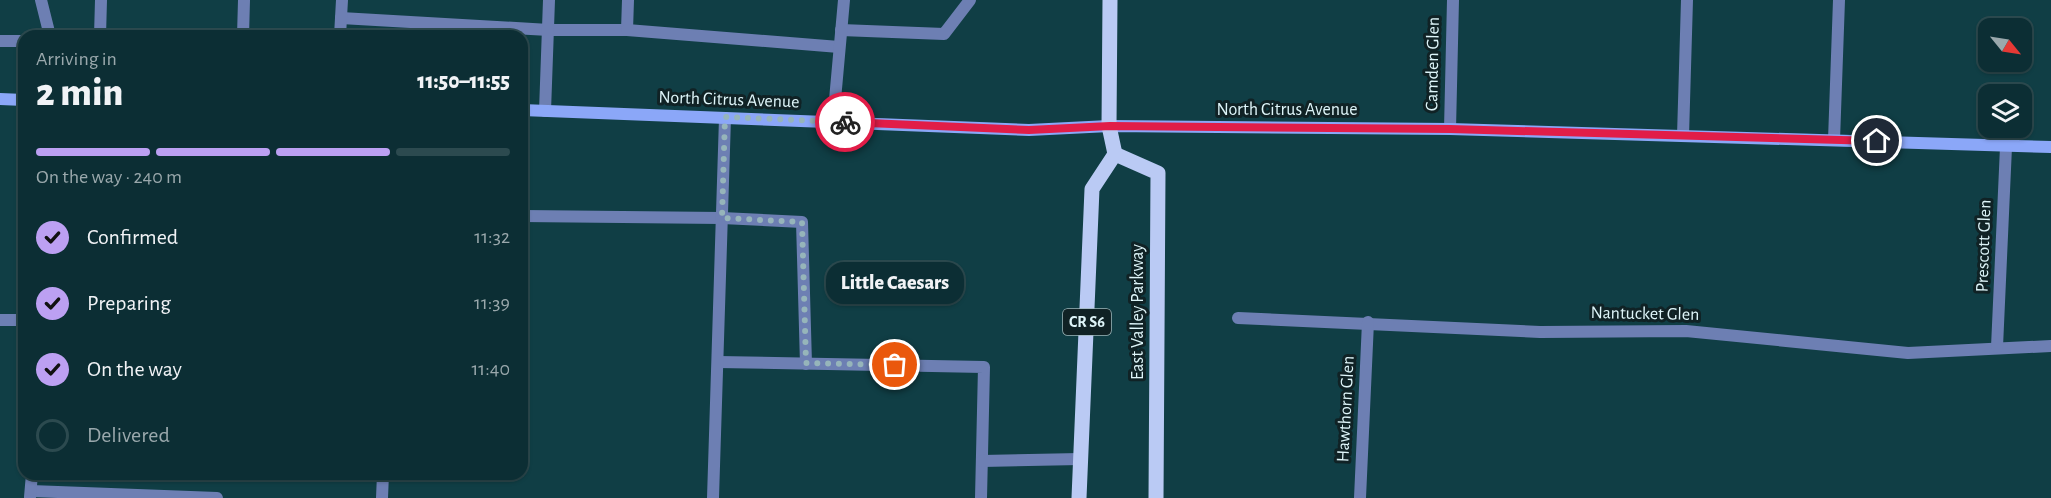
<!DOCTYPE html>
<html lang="en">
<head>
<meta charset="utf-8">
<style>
	:root { --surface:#0c2e34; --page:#1a3a40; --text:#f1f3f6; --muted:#9aa8ac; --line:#2c4a4f; --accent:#bca0f2 }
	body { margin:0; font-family:"Alegreya Sans",sans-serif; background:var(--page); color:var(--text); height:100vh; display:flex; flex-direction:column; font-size:22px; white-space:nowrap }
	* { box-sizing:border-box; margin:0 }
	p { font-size:20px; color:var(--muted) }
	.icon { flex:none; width:33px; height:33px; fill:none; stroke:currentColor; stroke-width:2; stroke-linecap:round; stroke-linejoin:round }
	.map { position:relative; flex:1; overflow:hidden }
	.sheet { position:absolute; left:18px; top:30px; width:510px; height:450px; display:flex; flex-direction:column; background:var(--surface); border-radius:18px; box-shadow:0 2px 4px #0004,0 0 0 2px var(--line) }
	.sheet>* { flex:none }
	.needle { width:39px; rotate:120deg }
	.buttons { position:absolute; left:1978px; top:18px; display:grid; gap:12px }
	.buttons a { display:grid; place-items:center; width:54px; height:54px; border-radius:12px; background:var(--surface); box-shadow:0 2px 4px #0004,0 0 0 2px var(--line); font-size:30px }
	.pin { position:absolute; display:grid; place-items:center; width:51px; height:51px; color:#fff; margin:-26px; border:3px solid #fff; border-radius:50%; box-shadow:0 2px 6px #0007 }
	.courier { position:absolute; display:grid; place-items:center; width:60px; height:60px; margin:-30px; border:4px solid #e11d48; border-radius:50%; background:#fff; color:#222; box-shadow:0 2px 8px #0007 }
	.bubble { position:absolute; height:42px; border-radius:18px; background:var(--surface); box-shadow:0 2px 4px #0004,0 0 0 2px var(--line); font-size:20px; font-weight:800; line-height:42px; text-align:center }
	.overview em { font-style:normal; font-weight:800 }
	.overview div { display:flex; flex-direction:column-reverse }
	.overview { display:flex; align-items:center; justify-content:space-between; height:102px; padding:0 18px }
	h1 { font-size:39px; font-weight:800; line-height:45px }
	.bar { display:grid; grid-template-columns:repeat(4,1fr); gap:9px 6px; align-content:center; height:72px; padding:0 18px }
	.bar i { height:8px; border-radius:4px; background:var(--line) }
	.bar .selected { background:var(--accent) }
	.bar p { grid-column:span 4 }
	ol { padding:0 18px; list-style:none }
	li { display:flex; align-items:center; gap:18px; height:66px }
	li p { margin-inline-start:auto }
	li .icon { padding:6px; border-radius:50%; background:var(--accent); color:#111; stroke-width:4 }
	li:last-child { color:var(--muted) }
	li i { width:33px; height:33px; border:3px solid var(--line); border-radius:50% }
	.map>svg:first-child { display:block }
</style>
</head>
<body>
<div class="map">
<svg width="2051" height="498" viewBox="0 0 2051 498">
	<rect width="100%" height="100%" fill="#103e45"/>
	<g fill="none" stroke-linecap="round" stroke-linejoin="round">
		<g stroke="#6d7fb3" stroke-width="12">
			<polyline points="41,0 50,36"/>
			<polyline points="341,18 549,30 627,30 628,0"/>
			<polyline points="627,30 839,47"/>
			<polyline points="841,30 944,34 970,0"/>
			<polyline points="100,36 101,0"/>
			<polyline points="243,36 244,0"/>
			<polyline points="340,36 342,0"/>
			<polyline points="0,41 24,41"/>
			<polyline points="545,111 549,0"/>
			<polyline points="833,122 844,0"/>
			<polyline points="1683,136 1687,0"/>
			<polyline points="1834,140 1839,0"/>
			<polyline points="522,216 722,218 802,222 806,364"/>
			<polyline points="718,362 984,367 981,498"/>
			<polyline points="982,461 1080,459"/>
			<polyline points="382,498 383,474"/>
			<polyline points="713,498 725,118"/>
		</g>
		<g stroke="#6d7fb3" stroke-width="12">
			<polyline points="1450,129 1453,0"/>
			<polyline points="1238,318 1540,332 1686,331 1908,353 2051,346"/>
			<polyline points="0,320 24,320"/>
			<polyline points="1997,347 2006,147"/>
			<polyline points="31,491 217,498"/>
			<polyline points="30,497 32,474"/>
			<polyline points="1360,498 1368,322"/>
		</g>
		<g stroke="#8ba7f8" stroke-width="12">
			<polyline points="0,99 24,100"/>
			<polyline points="522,110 1029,130 1109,126 1450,129 2051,147"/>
		</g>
		<g stroke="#bacaf4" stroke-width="15">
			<polyline points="1115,154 1158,173 1156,498"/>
			<polyline points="1079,498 1092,189 1115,154 1109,126 1110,0"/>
		</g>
	</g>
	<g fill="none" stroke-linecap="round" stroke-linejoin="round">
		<polyline stroke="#96b5ba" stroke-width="6" stroke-dasharray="0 10.8" points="845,122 725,117 722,218 802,222 806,363 895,365"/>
		<polyline stroke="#e11d48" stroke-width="8" points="845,122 1029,130 1110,126 1450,129 1877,141"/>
	</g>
	<g text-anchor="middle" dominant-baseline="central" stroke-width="6" stroke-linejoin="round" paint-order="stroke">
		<rect fill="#102225" stroke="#a0b6b9" stroke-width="1.5" x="1063" y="309" width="48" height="26" rx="4.5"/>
		<g font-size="16" font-weight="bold" fill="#def5f9">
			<text x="1087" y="322">CR S6</text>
		</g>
		<g font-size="18" fill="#def5f9" stroke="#102225">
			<text transform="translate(1433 64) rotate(-89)">Camden Glen</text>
			<text transform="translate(729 100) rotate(2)">North Citrus Avenue</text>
			<text x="1287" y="110">North Citrus Avenue</text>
			<text transform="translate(1984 246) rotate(-88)">Prescott Glen</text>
			<text transform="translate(1138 312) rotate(-90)">East Valley Parkway</text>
			<text transform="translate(1645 314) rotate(1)">Nantucket Glen</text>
			<text transform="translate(1346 409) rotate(-87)">Hawthorn Glen</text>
		</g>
	</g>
</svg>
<div class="buttons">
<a><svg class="needle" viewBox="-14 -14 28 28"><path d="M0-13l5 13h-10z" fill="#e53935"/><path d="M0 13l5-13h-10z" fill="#9aa8ac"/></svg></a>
<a><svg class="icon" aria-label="layers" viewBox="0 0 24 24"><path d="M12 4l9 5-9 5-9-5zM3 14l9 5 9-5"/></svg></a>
</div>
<div class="pin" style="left:895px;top:365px;background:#ea580c"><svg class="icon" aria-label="bag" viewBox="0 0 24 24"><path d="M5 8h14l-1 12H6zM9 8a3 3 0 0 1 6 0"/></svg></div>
<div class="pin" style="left:1877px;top:141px;background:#1f2937"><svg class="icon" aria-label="home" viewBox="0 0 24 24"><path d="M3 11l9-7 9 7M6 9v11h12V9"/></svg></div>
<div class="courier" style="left:845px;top:122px"><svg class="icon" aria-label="bike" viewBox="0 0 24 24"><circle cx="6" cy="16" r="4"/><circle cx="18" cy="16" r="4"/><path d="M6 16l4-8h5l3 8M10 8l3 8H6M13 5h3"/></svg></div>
<div class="bubble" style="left:826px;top:262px;width:138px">Little Caesars</div>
<section class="sheet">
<div class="overview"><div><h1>2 min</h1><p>Arriving in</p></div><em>11:50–11:55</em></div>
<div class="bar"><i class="selected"></i><i class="selected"></i><i class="selected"></i><i></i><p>On the way · 240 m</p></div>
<ol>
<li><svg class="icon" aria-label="check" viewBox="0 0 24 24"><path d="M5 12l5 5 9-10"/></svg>Confirmed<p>11:32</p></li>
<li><svg class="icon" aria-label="check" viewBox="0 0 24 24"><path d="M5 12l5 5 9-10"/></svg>Preparing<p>11:39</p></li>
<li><svg class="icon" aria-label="check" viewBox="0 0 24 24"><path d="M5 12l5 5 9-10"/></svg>On the way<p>11:40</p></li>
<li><i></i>Delivered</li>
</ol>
</section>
</div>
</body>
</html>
